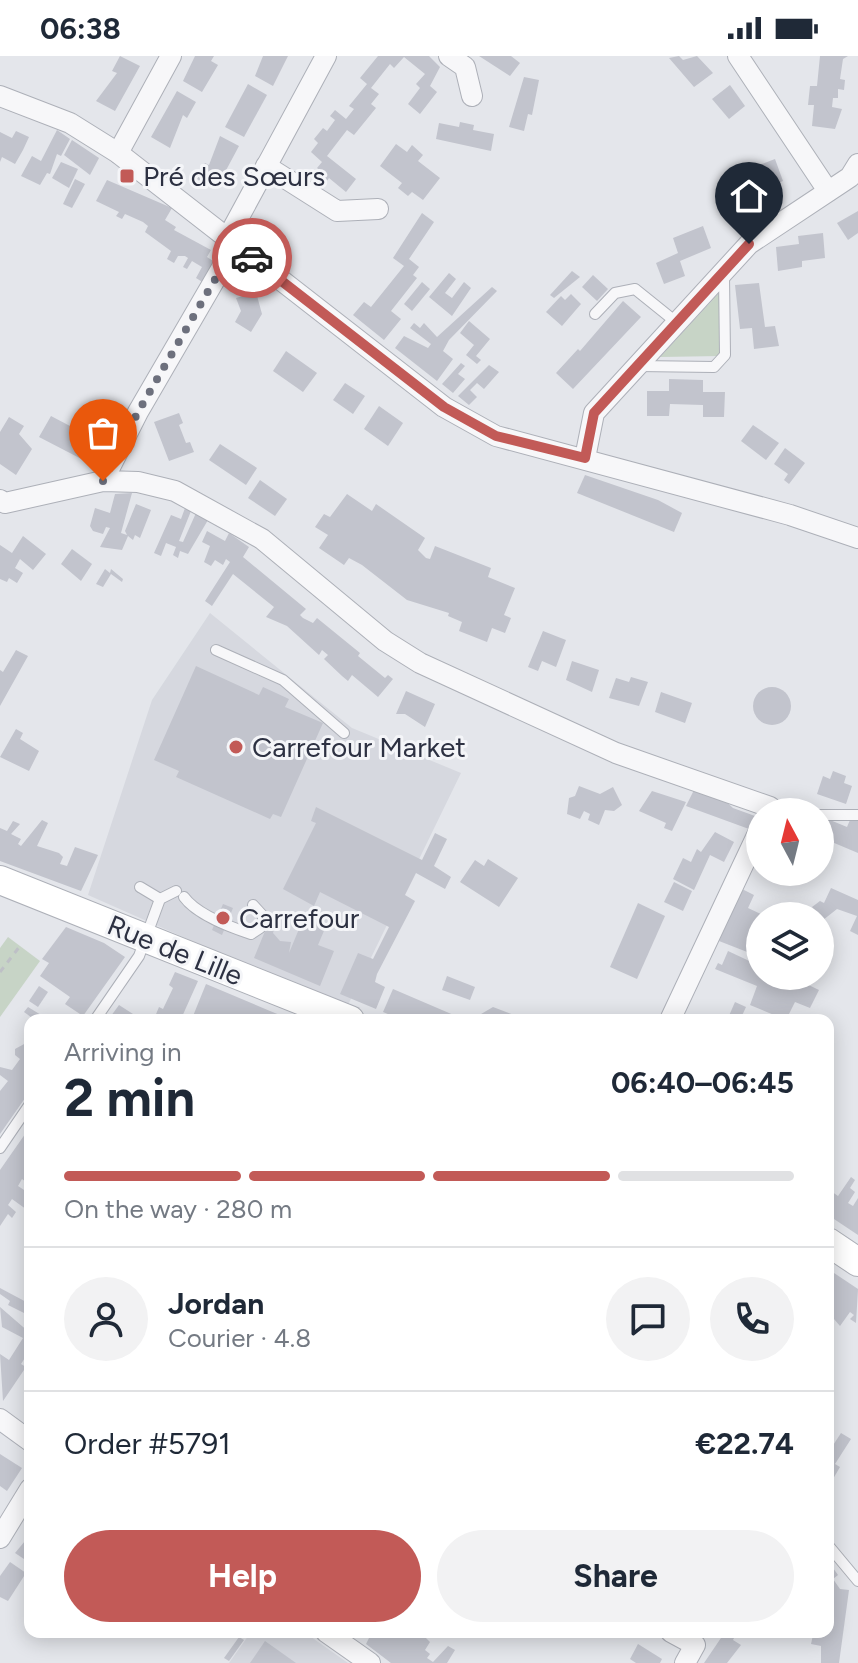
<!DOCTYPE html>
<html lang="en">
<head>
<meta charset="utf-8">
<style>
	:root { --surface:#fff; --page:#f2f2f3; --text:#1f2937; --muted:#747a83; --line:#e0e1e3; --accent:#c25a57 }
	body { margin:0; font-family:Figtree,sans-serif; background:var(--page); color:var(--text); height:100vh; display:flex; flex-direction:column; font-size:30px; white-space:nowrap }
	* { box-sizing:border-box; margin:0 }
	p { font-size:26px; color:var(--muted) }
	.icon { flex:none; width:44px; height:44px; fill:none; stroke:currentColor; stroke-width:2; stroke-linecap:round; stroke-linejoin:round }
	.map { position:relative; flex:1; overflow:hidden }
	.details { position:absolute; left:24px; top:958px; width:810px; height:624px; display:flex; flex-direction:column; background:var(--surface); border-radius:16px; box-shadow:0 4px 20px #0003 }
	.details>* { flex:none }
	.needle { width:52px; rotate:353deg }
	.controls { position:absolute; left:746px; top:742px; display:grid; gap:16px }
	.controls a { display:grid; place-items:center; width:88px; height:88px; border-radius:50%; background:var(--surface); box-shadow:0 4px 20px #0003; font-size:40px }
	.pin { position:absolute; display:grid; place-items:center; width:68px; height:68px; color:#fff; margin:-82px -34px; border-radius:50% 50% 50% 0; rotate:-45deg; box-shadow:0 0 8px #0007 }
	.pin .icon { rotate:45deg }
	.courier { position:absolute; display:grid; place-items:center; width:80px; height:80px; margin:-40px; border:6px solid #c25a57; border-radius:50%; background:#fff; color:#222; box-shadow:0 2px 10px #0007 }
	.summary em { font-style:normal; font-weight:700 }
	.summary div { display:flex; flex-direction:column-reverse }
	.summary { display:flex; align-items:center; justify-content:space-between; height:136px; padding:0 40px }
	h1 { font-size:52px; font-weight:700; line-height:60px }
	.bar { display:grid; grid-template-columns:repeat(4,1fr); gap:12px 8px; align-content:center; height:96px; padding:0 40px }
	.bar i { height:10px; border-radius:6px; background:var(--line) }
	.bar .on { background:var(--accent) }
	.bar p { grid-column:span 4 }
	.line { display:flex; align-items:center; gap:20px; padding:0 40px; border-top:2px solid var(--line) }
	.line div { flex:1 }
	.round { display:grid; place-items:center; flex:none; width:84px; height:84px; border-radius:42px; background:var(--page) }
	.action { display:flex; gap:16px; margin-top:auto; padding:16px 40px }
	.action a { flex:1; height:92px; border-radius:48px; background:var(--accent); color:#fff; font-size:32px; font-weight:700; line-height:92px; text-align:center }
	.action a+a { background:var(--page); color:var(--text) }
	.status { display:flex; justify-content:space-between; align-items:center; height:56px; padding:0 40px; background:var(--surface); direction:ltr }
	.status svg { height:22px; fill:currentColor }
	.map>svg:first-child { display:block }
</style>
</head>
<body>
<div class="status"><b>06:38</b><svg viewBox="0 0 49 12"><path d="M0 12V9h3v3zM5 12V6h3v6zM10 12V3h3v9zM15 12V0h3v12zM26 1h20v11H26zM47 4h2v5h-2z"/></svg></div>
<div class="map">
<svg width="858" height="1607" viewBox="0 0 858 1607">
	<rect width="100%" height="100%" fill="#e4e6eb"/>
	<g fill="#d6d8df">
		<polygon points="210,557 352,672 461,717 346,953 88,839 152,644"/>
		<polygon points="251,1576 304,1576 348,1607 229,1607"/>
	</g>
	<g fill="#c7d4c6">
		<polygon points="720,236 721,300 660,301"/>
		<polygon points="8,881 40,905 0,961 0,892"/>
	</g>
	<g fill="#c2c4cd">
		<polygon points="120,0 140,10 115,55 96,45 117,17 112,15"/>
		<polygon points="195,0 214,0 211,5 218,9 202,36 183,25"/>
		<polygon points="263,0 288,0 273,30 255,20"/>
		<polygon points="378,0 429,0 440,11 430,30 437,36 420,58 408,48 420,32 416,28 425,18 404,1 394,12 390,8 371,32 379,38 371,48 376,52 354,79 347,74 327,100 356,123 346,136 329,122 326,126 320,121 323,117 317,112 322,106 311,96 318,87 314,83 323,72 327,75 335,64 330,60 335,54 346,63 354,53 349,50 367,28 360,22"/>
		<polygon points="479,0 511,0 520,7 510,20"/>
		<polygon points="679,0 683,4 697,0 713,17 694,31 669,2"/>
		<polygon points="820,0 848,0 843,3 840,23 845,24 844,34 838,33 838,42 833,42 832,51 842,53 835,73 812,70 814,49 808,49 810,30 817,30"/>
		<polygon points="524,21 539,24 532,59 528,58 524,75 509,71"/>
		<polygon points="248,28 267,39 244,81 225,71"/>
		<polygon points="730,29 745,50 729,63 712,43"/>
		<polygon points="177,35 196,46 187,62 183,59 170,92 151,81"/>
		<polygon points="460,66 474,69 473,74 494,78 491,95 436,83 439,67 459,71"/>
		<polygon points="57,74 70,83 61,100 57,98 50,118 47,117 40,129 21,120 32,100 41,105"/>
		<polygon points="16,75 29,81 23,94 15,108 2,101 0,106 0,76 12,82"/>
		<polygon points="220,80 239,90 216,133 197,123 205,107 209,109"/>
		<polygon points="72,84 99,102 90,119 64,99"/>
		<polygon points="396,88 407,96 412,89 423,99 418,105 440,122 423,144 412,136 408,140 398,132 402,127 380,110"/>
		<polygon points="775,103 783,125 753,138 757,148 725,161 717,139 748,126 743,115"/>
		<polygon points="61,106 78,113 69,132 52,122"/>
		<polygon points="75,123 85,128 72,152 63,148"/>
		<polygon points="107,124 172,152 165,164 176,171 174,174 211,194 207,201 216,207 204,227 196,222 202,211 192,205 187,213 183,211 188,202 185,200 178,200 174,207 167,203 171,195 145,176 148,170 143,166 125,158 122,163 116,160 119,156 96,145"/>
		<polygon points="858,155 858,177 848,184 837,167"/>
		<polygon points="422,157 434,166 409,203 419,211 413,219 417,222 391,255 401,263 384,284 353,259 364,246 371,251 404,210 393,202"/>
		<polygon points="703,170 711,192 680,205 685,220 664,228 656,207 678,197 673,182"/>
		<polygon points="823,177 825,202 802,205 802,211 778,215 776,191 799,188 798,180"/>
		<polygon points="572,215 580,221 554,242 550,239"/>
		<polygon points="449,217 456,223 445,237 452,242 464,226 471,232 452,260 429,241"/>
		<polygon points="593,219 608,233 597,245 582,231"/>
		<polygon points="422,226 430,233 412,255 404,248"/>
		<polygon points="759,227 765,271 775,270 779,290 754,293 752,272 740,273 735,229"/>
		<polygon points="492,231 497,235 449,284 443,295 453,303 437,325 395,292 404,280 428,292 431,288 410,272 414,267 420,272 424,267 437,281"/>
		<polygon points="256,236 262,258 251,276 235,266 241,255 236,242"/>
		<polygon points="571,238 581,248 562,270 546,256 561,240 565,244"/>
		<polygon points="623,245 641,261 573,333 556,317 578,293 580,295"/>
		<polygon points="469,265 490,283 476,300 481,304 477,308 466,299 474,289 460,277"/>
		<polygon points="286,295 317,317 303,336 273,315"/>
		<polygon points="461,307 465,310 458,318 465,323 453,337 442,328"/>
		<polygon points="489,309 499,316 484,333 477,327 470,334 477,341 469,349 458,340"/>
		<polygon points="669,323 703,324 703,336 725,336 724,361 703,361 703,349 670,348 669,360 647,360 647,335 669,335"/>
		<polygon points="345,327 365,340 353,358 333,344"/>
		<polygon points="379,350 403,367 388,390 364,373"/>
		<polygon points="179,357 183,367 179,369 186,387 190,386 194,396 169,405 154,366"/>
		<polygon points="51,360 89,380 86,384 97,390 105,388 93,409 39,381"/>
		<polygon points="9,361 24,370 19,378 32,393 16,419 0,408 0,376"/>
		<polygon points="96,367 111,376 106,384 89,379"/>
		<polygon points="753,369 779,387 766,404 741,385"/>
		<polygon points="220,388 257,412 246,429 209,404"/>
		<polygon points="785,392 805,407 789,428 784,424 788,418 774,408"/>
		<polygon points="585,419 658,444 682,457 674,476 577,437"/>
		<polygon points="260,424 287,443 275,460 248,442"/>
		<polygon points="132,437 121,477 127,479 125,475 136,448 151,454 140,482 135,479 133,484 128,480 122,494 100,491 110,472 106,471 103,478 93,475 90,470 95,452 110,457 115,438"/>
		<polygon points="347,438 372,455 376,448 425,482 418,494 426,502 430,503 435,490 491,512 488,521 515,532 504,559 511,562 505,577 492,572 487,586 459,575 462,566 448,560 449,557 407,544 362,509 349,502 344,509 319,492 328,479 315,471 324,458 330,461"/>
		<polygon points="185,452 191,455 179,485 183,486 196,457 208,464 188,498 180,495 178,502 173,499 176,491 166,487 161,500 154,497 171,459 181,463"/>
		<polygon points="207,475 225,485 229,477 249,491 243,501 306,553 300,559 303,562 313,567 317,562 360,597 358,600 385,622 388,619 393,623 378,641 352,619 348,625 342,620 324,603 328,599 322,594 319,599 287,570 266,561 274,551 233,518 212,550 205,545 230,506 226,503 223,509 215,504 211,510 204,506 210,490 202,486"/>
		<polygon points="23,480 46,498 33,514 20,503 15,512 23,517 17,527 9,522 7,526 0,523 0,489 12,497"/>
		<polygon points="72,493 92,508 81,525 61,508"/>
		<polygon points="105,513 110,517 111,513 123,523 122,526 111,518 103,531 96,528"/>
		<polygon points="543,575 566,584 556,611 542,605 538,615 528,611"/>
		<polygon points="16,594 28,600 0,650 0,614 3,616"/>
		<polygon points="572,605 599,614 592,636 566,624"/>
		<polygon points="196,610 259,639 263,631 289,643 285,651 323,667 281,761 273,758 270,763 176,721 179,715 154,704"/>
		<polygon points="631,621 648,626 639,650 609,642 616,622 629,626"/>
		<circle cx="772" cy="650" r="19"/>
		<polygon points="406,635 435,648 425,671 405,658 396,658"/>
		<polygon points="661,636 692,647 685,667 655,656"/>
		<polygon points="16,673 23,677 20,683 39,695 29,715 0,701"/>
		<polygon points="833,715 846,720 844,727 852,730 846,748 817,738 823,720 830,723"/>
		<polygon points="579,730 600,738 613,731 622,749 614,755 605,754 599,769 588,764 590,758 584,755 580,763 567,758 569,742 575,740"/>
		<polygon points="695,732 721,741 733,752 755,760 749,773 686,750"/>
		<polygon points="652,735 686,746 672,775 664,772 666,767 639,755"/>
		<polygon points="316,751 422,804 435,777 447,783 434,810 451,821 445,833 416,817 405,839 415,845 377,918 375,926 385,931 376,953 340,938 358,897 373,903 389,871 320,836 314,850 283,833 316,767 311,765"/>
		<polygon points="42,764 48,767 37,790 59,797 63,801 60,808 67,810 75,791 98,799 81,835 0,805 0,772 7,775 13,765 20,768 11,778 21,783 18,788 21,790"/>
		<polygon points="820,764 826,767 830,764 847,771 850,764 858,764 858,797 820,781"/>
		<polygon points="715,776 734,786 724,806 710,799 694,834 673,823 683,802 691,806 697,793 701,796"/>
		<polygon points="488,803 518,822 499,851 460,826 475,804 484,810"/>
		<polygon points="674,826 692,835 683,855 664,846"/>
		<polygon points="831,832 858,844 858,879 850,875 857,860 837,853 823,864 812,851 820,845 824,847"/>
		<polygon points="742,833 754,839 748,852 765,860 760,860 760,872 752,884 760,887 760,901 719,885"/>
		<polygon points="638,847 665,860 637,923 610,911"/>
		<polygon points="223,848 233,852 222,879 212,874"/>
		<polygon points="272,858 278,861 273,877 280,885 291,886 289,897 304,861 326,870 318,889 334,895 320,930 254,902"/>
		<polygon points="66,871 104,887 125,901 83,960 65,948 70,941 40,920 49,907 42,903"/>
		<polygon points="728,895 760,910 760,920 790,920 819,934 810,952 795,946 786,964 750,949 757,930 715,913 718,907 722,909"/>
		<polygon points="175,916 198,925 181,963 156,964 154,963 159,951 163,953 173,932 169,929"/>
		<polygon points="447,920 475,931 470,944 442,934"/>
		<polygon points="206,928 270,955 292,964 202,964 193,960"/>
		<polygon points="39,930 48,936 38,951 29,945"/>
		<polygon points="393,933 456,960 455,964 402,964 383,956"/>
		<polygon points="735,946 746,951 740,964 728,962"/>
		<polygon points="119,949 133,958 133,964 108,964"/>
		<polygon points="28,951 46,962 49,958 57,964 35,964 24,956"/>
		<polygon points="493,951 522,962 521,964 478,964 476,961"/>
		<polygon points="26,987 30,990 30,1035 0,1078 0,1035 8,1025 0,1019 0,1011 12,1014 20,1003 15,999 15,993"/>
		<polygon points="30,1071 30,1129 22,1123 18,1130 30,1138 30,1156 12,1143 8,1149 16,1156 12,1162 8,1158 0,1170 0,1114"/>
		<polygon points="851,1121 855,1124 850,1132 855,1136 848,1147 853,1150 858,1142 858,1179 828,1159 828,1133 838,1140"/>
		<polygon points="828,1213 858,1233 856,1267 850,1263 854,1259 850,1256 840,1270 828,1256"/>
		<polygon points="0,1232 30,1248 30,1260 8,1249 10,1245 0,1238"/>
		<polygon points="0,1251 30,1277 27,1285 30,1294 21,1308 26,1311 3,1345 0,1298 9,1304 23,1282 2,1271"/>
		<polygon points="841,1377 851,1383 835,1408 840,1411 833,1423 828,1417 828,1397"/>
		<polygon points="0,1398 22,1412 7,1435 0,1430"/>
		<polygon points="30,1479 30,1507 15,1497"/>
		<polygon points="828,1505 838,1519 833,1523 840,1533 849,1534 839,1607 821,1607 821,1590 811,1588 813,1579 824,1581 828,1576"/>
		<polygon points="10,1506 26,1517 8,1545 0,1541 0,1520"/>
		<polygon points="360,1576 420,1576 430,1586 425,1594 430,1598 427,1602 433,1606 448,1590 455,1594 447,1607 391,1607 366,1588 369,1582"/>
		<polygon points="717,1576 737,1576 733,1584 741,1589 727,1607 704,1607 723,1579"/>
		<polygon points="239,1581 244,1584 229,1605 224,1602"/>
		<polygon points="265,1585 296,1607 250,1607"/>
		<polygon points="638,1588 662,1603 660,1607 636,1607 630,1603"/>
	</g>
	<g fill="none" stroke-linecap="round" stroke-linejoin="round">
		<g stroke="#adb0b8" stroke-width="12">
			<g id="service">
				<polyline points="595,258 615,237 635,233 676,266"/>
				<polyline points="638,310 714,311 725,299 724,220"/>
				<polyline points="216,594 283,624 344,677"/>
				<polyline points="770,751 802,756"/>
				<polyline points="820,759 858,759"/>
				<polyline points="140,831 160,843"/>
				<path d="M184 841C197 859 230 871 251 878L260 872 264 861 253 849"/>
				<polyline points="95,964 139,900 160,843 176,835"/>
				<polyline points="0,1092 30,1048"/>
				<polyline points="828,1489 858,1525"/>
			</g>
		</g>
		<g stroke="#adb0b8" stroke-width="22">
			<g id="minor">
				<polyline points="449,0 465,11 472,40"/>
				<polyline points="738,0 828,135"/>
				<polyline points="0,40 70,67 118,97 444,351 496,380 790,459 858,482"/>
				<polyline points="118,97 171,0"/>
				<polyline points="266,110 337,155 378,153"/>
				<polyline points="227,183 326,0"/>
				<polyline points="585,402 594,357 749,188 850,121 858,108"/>
				<polyline points="103,425 138,356 235,189"/>
				<polyline points="0,444 5,447 103,425 138,426 175,435 262,483 385,585 420,607 616,697 770,751 768,756"/>
				<polyline points="670,964 760,773"/>
				<polyline points="0,1363 30,1385"/>
				<polyline points="0,1482 30,1433"/>
				<polyline points="326,1576 370,1607"/>
				<polyline points="671,1576 695,1589 685,1607"/>
			</g>
		</g>
		<g stroke="#adb0b8" stroke-width="30">
			<g id="secondary">
				<polyline points="0,824 350,964"/>
				<polyline points="828,1186 858,1206"/>
			</g>
		</g>
		<polyline stroke="#bec0c6" stroke-width="3" stroke-dasharray="6 6" stroke-linecap="butt" points="0,916 20,890"/>
		<use href="#service" stroke="#f7f7f9" stroke-width="10"/>
		<use href="#minor" stroke="#f7f7f9" stroke-width="20"/>
		<use href="#secondary" stroke="#fff" stroke-width="28"/>
	</g>
	<g fill="none" stroke-linecap="round" stroke-linejoin="round">
		<polyline stroke="#6d707d" stroke-width="8" stroke-dasharray="0 14.4" points="103,425 138,356 235,189 252,202"/>
		<polyline stroke="#c25a57" stroke-width="10" points="252,202 444,351 496,380 585,402 594,357 749,188"/>
	</g>
	<g fill="#c25a57" stroke="#f4f5f8" stroke-width="3">
		<rect x="119" y="112" width="16" height="16" rx="4"/>
		<circle cx="236" cy="691" r="8"/>
		<circle cx="223" cy="862" r="8"/>
	</g>
	<g text-anchor="middle" dominant-baseline="central" stroke-width="6" stroke-linejoin="round" paint-order="stroke">
		<g font-size="28" fill="#2d3142" stroke="#f4f5f8" text-anchor="start">
			<text x="143" y="120">Pré des Sœurs</text>
			<text x="252" y="691">Carrefour Market</text>
			<text x="239" y="862">Carrefour</text>
		</g>
		<g font-size="28" fill="#2d3142" stroke="#f4f5f8">
			<text transform="translate(175 894) rotate(22)">Rue de Lille</text>
		</g>
	</g>
</svg>
<div class="controls">
<a><svg class="needle" viewBox="-14 -14 28 28"><path d="M0-13l5 13h-10z" fill="#e53935"/><path d="M0 13l5-13h-10z" fill="#747a83"/></svg></a>
<a><svg class="icon" aria-label="layers" viewBox="0 0 24 24"><path d="M12 4l9 5-9 5-9-5zM3 14l9 5 9-5"/></svg></a>
</div>
<div class="pin" style="left:103px;top:425px;background:#ea580c"><svg class="icon" aria-label="bag" viewBox="0 0 24 24"><path d="M5 8h14l-1 12H6zM9 8a3 3 0 0 1 6 0"/></svg></div>
<div class="pin" style="left:749px;top:188px;background:#1f2937"><svg class="icon" aria-label="home" viewBox="0 0 24 24"><path d="M3 11l9-7 9 7M6 9v11h12V9"/></svg></div>
<div class="courier" style="left:252px;top:202px"><svg class="icon" aria-label="car" viewBox="0 0 24 24"><path d="M5 17H2v-5l4-1 3-4h7l3 4 3 1v5h-3M9 17h6M6 11h13"/><circle cx="7" cy="17" r="2"/><circle cx="17" cy="17" r="2"/></svg></div>
<section class="details">
<div class="summary"><div><h1>2 min</h1><p>Arriving in</p></div><em>06:40–06:45</em></div>
<div class="bar"><i class="on"></i><i class="on"></i><i class="on"></i><i></i><p>On the way · 280 m</p></div>
<div class="line" style="height:144px"><a class="round"><svg class="icon" aria-label="person" viewBox="0 0 24 24"><circle cx="12" cy="8" r="4"/><path d="M4 21q1-7 8-7t8 7"/></svg></a><div><b>Jordan</b><p>Courier · 4.8</p></div><a class="round"><svg class="icon" aria-label="chat" viewBox="0 0 24 24"><path d="M4 5h16v11H9l-5 4z"/></svg></a><a class="round"><svg class="icon" aria-label="phone" viewBox="0 0 24 24"><path d="M5 4h4l2 5-3 2q2 4 5 5l2-3 5 2v4C11 20 4 13 5 4z"/></svg></a></div>
<div class="line" style="height:104px"><div>Order #5791</div><b>€22.74</b></div>
<div class="action"><a>Help</a><a>Share</a></div>
</section>
</div>
</body>
</html>
